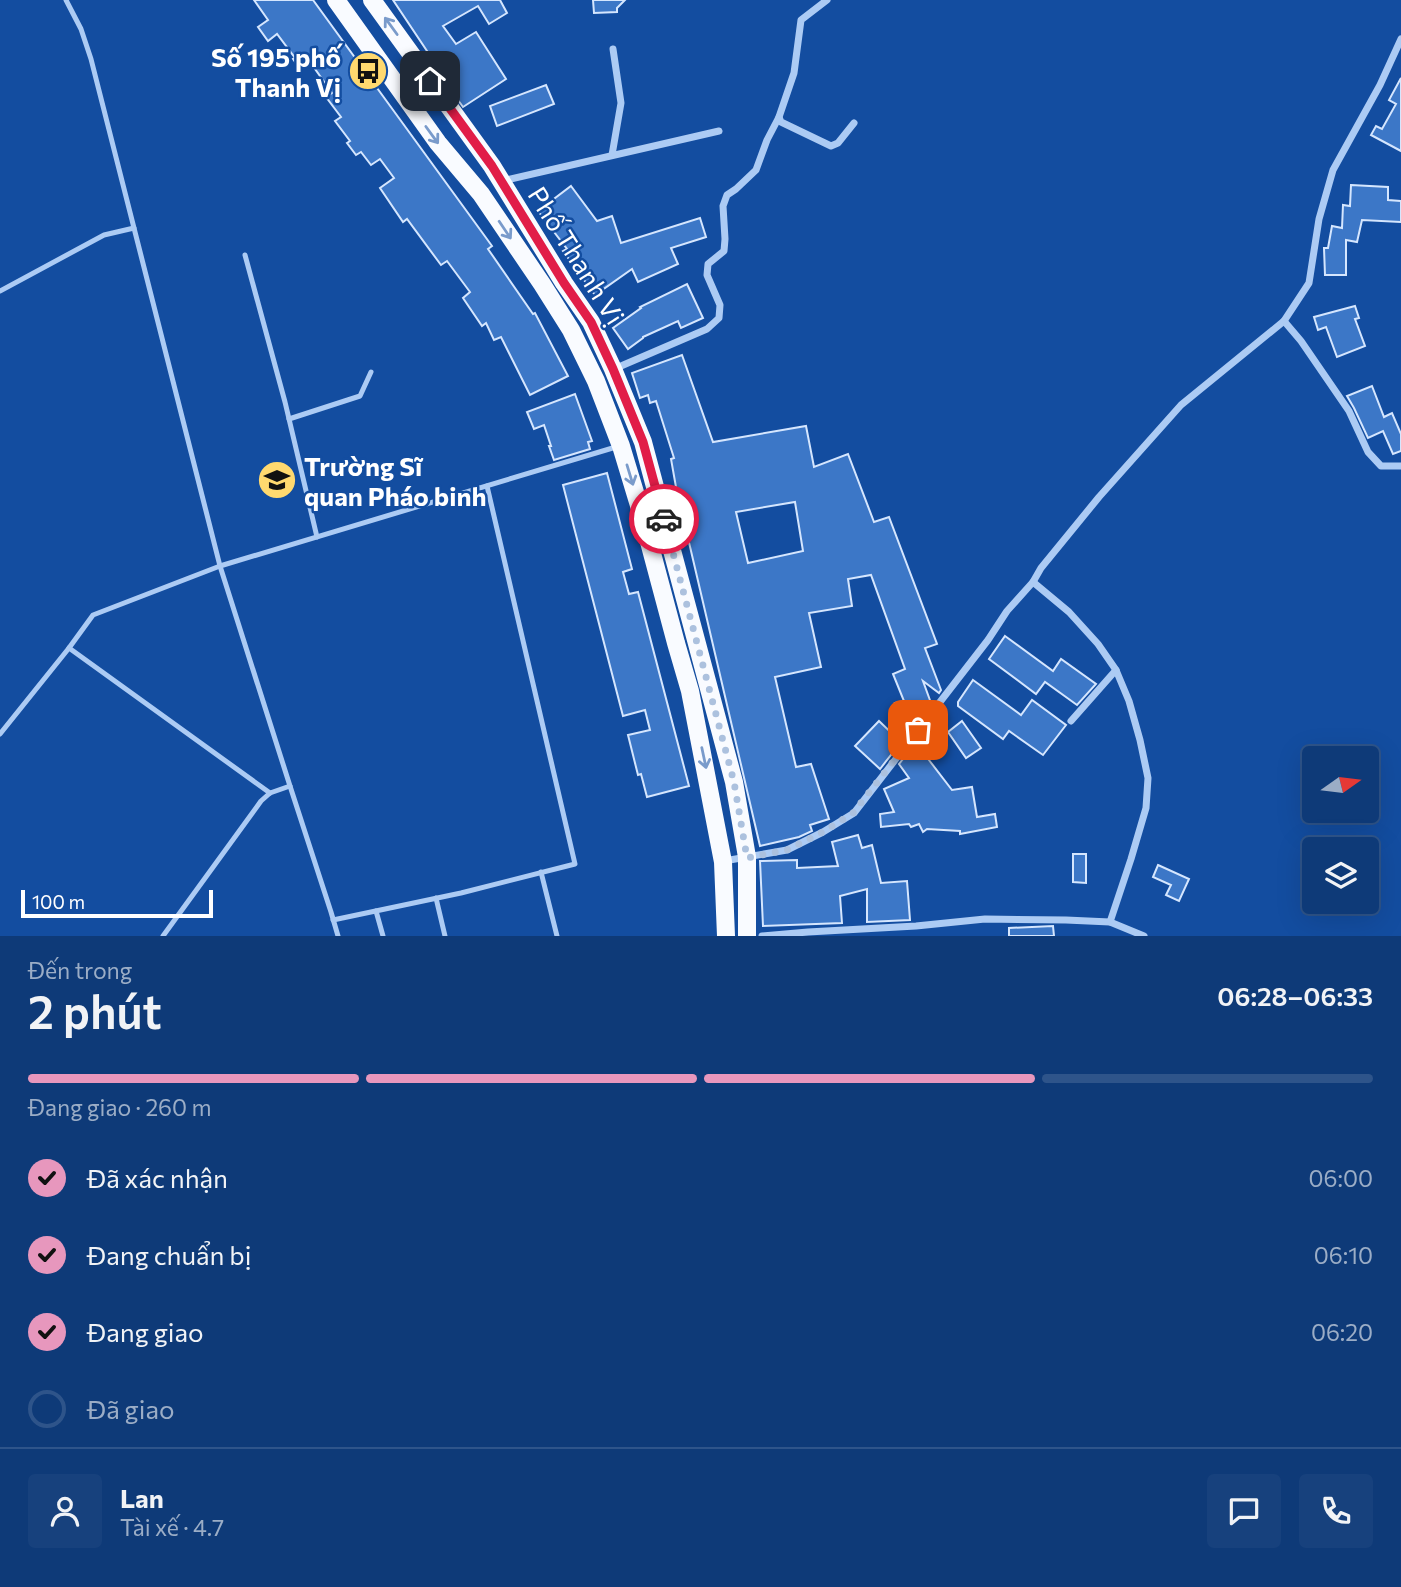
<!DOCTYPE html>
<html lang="vi">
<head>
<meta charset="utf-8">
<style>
	:root { --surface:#0e3a78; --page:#17417d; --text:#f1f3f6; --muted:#9badc6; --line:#2e548a; --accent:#e797bd }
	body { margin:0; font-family:Commissioner,sans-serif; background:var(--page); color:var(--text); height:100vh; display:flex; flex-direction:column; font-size:26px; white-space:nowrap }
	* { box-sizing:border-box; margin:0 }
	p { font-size:23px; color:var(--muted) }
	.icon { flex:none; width:38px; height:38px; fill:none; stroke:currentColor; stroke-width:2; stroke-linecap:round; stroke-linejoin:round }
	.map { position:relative; height:936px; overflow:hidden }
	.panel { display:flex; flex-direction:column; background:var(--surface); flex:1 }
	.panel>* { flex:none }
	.needle { width:46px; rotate:76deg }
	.controls { position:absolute; left:1302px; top:746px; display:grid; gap:14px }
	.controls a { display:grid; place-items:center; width:77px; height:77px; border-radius:7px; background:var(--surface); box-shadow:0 7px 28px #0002,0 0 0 2px var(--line); font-size:35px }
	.scale { position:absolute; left:21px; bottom:18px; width:192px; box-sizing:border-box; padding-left:7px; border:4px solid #fff; border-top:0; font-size:19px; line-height:24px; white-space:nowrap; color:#fff; -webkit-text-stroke:5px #134da0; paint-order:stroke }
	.pin { position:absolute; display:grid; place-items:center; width:60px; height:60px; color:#fff; margin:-30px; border-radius:14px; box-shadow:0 4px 10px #0006 }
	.courier { position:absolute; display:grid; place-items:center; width:70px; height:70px; margin:-35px; border:5px solid #e11d48; border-radius:50%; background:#fff; color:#222; box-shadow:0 2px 9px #0007 }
	.headline em { font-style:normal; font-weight:600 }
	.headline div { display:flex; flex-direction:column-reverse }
	.headline { display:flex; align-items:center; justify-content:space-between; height:119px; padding:0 28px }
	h1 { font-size:46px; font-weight:600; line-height:52px }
	.bar { display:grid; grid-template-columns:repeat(4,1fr); gap:10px 7px; align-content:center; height:84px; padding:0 28px }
	.bar i { height:9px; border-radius:5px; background:var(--line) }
	.bar .current { background:var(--accent) }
	.bar p { grid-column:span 4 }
	.line { display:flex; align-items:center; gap:18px; padding:0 28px; border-top:2px solid var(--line) }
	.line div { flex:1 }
	.round { display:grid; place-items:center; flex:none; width:74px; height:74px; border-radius:7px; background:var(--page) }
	ol { padding:0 28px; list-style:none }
	li { display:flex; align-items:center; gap:21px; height:77px }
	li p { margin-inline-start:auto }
	li .icon { padding:7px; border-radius:50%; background:var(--accent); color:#111; stroke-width:4 }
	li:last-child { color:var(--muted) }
	li i { width:38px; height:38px; border:4px solid var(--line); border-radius:50% }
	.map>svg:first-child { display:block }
</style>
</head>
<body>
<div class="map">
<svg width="1401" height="936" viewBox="0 0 1401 936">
	<rect width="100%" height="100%" fill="#134da0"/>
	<g fill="#3c77c7" stroke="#d5e6fe" stroke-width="2" fill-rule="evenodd">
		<polygon points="254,0 313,0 492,246 488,249 533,314 535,313 568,376 530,395 501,337 494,340 486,323 482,326 463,298 470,292 447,261 441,265 407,219 403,222 380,188 394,178 380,159 371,165 361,152 356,155 347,143 350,141 335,121 341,117 326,97 332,93 310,62 300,69 293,59 295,58 277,34 268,41 258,27 268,20"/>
		<polygon points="393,0 500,0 507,13 489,24 478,6 443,26 456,44 476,32 506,79 463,107 430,61 433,60"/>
		<polygon points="593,0 625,0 617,8 617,12 594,13"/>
		<polygon points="1401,78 1401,151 1371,135 1376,126 1382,129 1396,104 1389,100"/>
		<polygon points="546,85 554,104 497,126 490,106"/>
		<polygon points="1351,185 1388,187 1388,200 1401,201 1401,222 1362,220 1357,242 1346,240 1346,275 1325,275 1324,248 1328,248 1332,226 1342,228 1343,205 1350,206"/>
		<polygon points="571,186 597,221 612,216 621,243 700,218 706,237 671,248 678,264 638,282 632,269 595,295 563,251 567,249 538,211"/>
		<polygon points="687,284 703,318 681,328 678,321 643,337 643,338 628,349 613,328 641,308 640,307"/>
		<polygon points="1355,306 1359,318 1355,319 1365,346 1337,357 1326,327 1318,330 1314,317"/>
		<path d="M682 355 713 442 806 426 814 467 848 454 874 522 889 517 937 644 925 648 941 690 939 693 923 681 931 703 918 720 902 726 895 703 904 701 893 674 905 669 871 575 848 579 852 606 809 613 821 667 775 677 796 767 811 764 829 819 810 825 812 831 799 837 760 846 684 521H682L671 459 674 458 656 401 650 403 648 395 640 398 632 373ZM795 502 803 551 748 563 736 512Z"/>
		<polygon points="1372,386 1384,417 1392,413 1401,434 1401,451 1393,454 1383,431 1368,438 1354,408 1347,396"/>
		<polygon points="575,394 592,441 588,442 590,449 554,460 549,446 551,446 544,425 534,429 527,412"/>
		<polygon points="607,473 632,569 623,572 629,594 638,592 689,786 647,797 641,774 638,775 628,735 650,730 645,710 623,716 563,485"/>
		<polygon points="1005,636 1053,671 1061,659 1096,684 1077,705 1045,682 1036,694 989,659"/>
		<polygon points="973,680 1021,715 1032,700 1066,725 1043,755 1009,731 1003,739 958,706 958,702"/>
		<polygon points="879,721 901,742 880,769 855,746"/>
		<polygon points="962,721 981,748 966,758 948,732"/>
		<polygon points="910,750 915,755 922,751 952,790 972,787 977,817 995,814 997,827 960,834 960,831 927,829 923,832 919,824 911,827 909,824 881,827 880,814 894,812 884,789 909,778 899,764"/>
		<polygon points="858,835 862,848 872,845 881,883 907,881 910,920 867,922 867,889 840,896 842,923 763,926 760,861 797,860 797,868 838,866 832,842"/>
		<polygon points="1073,854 1086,854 1086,883 1073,882"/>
		<polygon points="1158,865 1189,879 1179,901 1166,895 1171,885 1153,877"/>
		<polygon points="1053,926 1054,936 1009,936 1009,928"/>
	</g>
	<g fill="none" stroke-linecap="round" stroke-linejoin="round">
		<g stroke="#accbf4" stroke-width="5">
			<polyline points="66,0 81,29 91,59 220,566 290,786 331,912 338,936"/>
			<polyline points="245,255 285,402 317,537"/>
			<polyline points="0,291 104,235 134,228"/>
			<polyline points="289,419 360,396 371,372"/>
			<polyline points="69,648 270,793"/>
			<polyline points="0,734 69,648 93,615 220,566 616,447"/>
			<polyline points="541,872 557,936"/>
			<polyline points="436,898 445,936"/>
			<polyline points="376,911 383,936"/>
			<polyline points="333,920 461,893 575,864 487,486"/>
			<polyline points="163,936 261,801 270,793 290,786"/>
		</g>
		<g stroke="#accbf4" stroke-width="7">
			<polyline points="827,0 801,20 794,73 779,117 781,122 831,146 838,143 854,123"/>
			<polyline points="612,155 621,103 613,49"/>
			<polyline points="502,181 719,131"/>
			<polyline points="1284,321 1301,341 1349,411 1368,452 1381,466 1401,466"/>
			<polyline points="614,369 707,329 719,318 720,305 707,275 708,264 724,251 725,239 723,206 727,195 736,189 756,170 767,140 779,117"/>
			<polyline points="1033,582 1069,612 1098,644 1116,670 1129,701 1140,740 1148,778 1146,808 1131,859 1110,922"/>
			<polyline points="1071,721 1116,670"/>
			<polyline points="724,861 787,850 823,832 854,813 988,640 1007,611 1033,582 1041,568 1099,497 1181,405 1284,321 1309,283 1319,219 1333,170 1380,85 1401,39"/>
			<polyline points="762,936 808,932 916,926 985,919 1066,920 1110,922 1144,936"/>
		</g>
		<g stroke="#f9fbff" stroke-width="18">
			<polyline points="336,0 438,143 481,194 542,284 571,330 596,381 621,446 641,512 676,643 690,691 723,862 726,936"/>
			<polyline points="372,0 492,166 564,283 591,322 613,369 643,442 734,782 747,857 747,936"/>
		</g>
	</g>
	<defs><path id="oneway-shaft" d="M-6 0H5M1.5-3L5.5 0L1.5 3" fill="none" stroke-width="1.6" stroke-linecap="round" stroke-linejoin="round" transform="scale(1.75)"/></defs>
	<g stroke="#7a9bcb">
		<use href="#oneway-shaft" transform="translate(391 26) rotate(-126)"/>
		<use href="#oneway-shaft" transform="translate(432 135) rotate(54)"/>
		<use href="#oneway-shaft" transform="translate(505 230) rotate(56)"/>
		<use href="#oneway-shaft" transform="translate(630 475) rotate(73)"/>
		<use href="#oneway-shaft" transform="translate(704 758) rotate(78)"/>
	</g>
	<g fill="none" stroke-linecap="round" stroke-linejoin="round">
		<polyline stroke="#acc1de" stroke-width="7" stroke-dasharray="0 12.6" points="664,519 734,782 747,858 787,850 823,832 853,813 918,730"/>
		<polyline stroke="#e11d48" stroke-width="9" points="430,81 492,166 564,283 591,322 613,369 643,442 664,519"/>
	</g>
	<defs>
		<g id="bus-disc" transform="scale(2.0125)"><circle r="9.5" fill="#ffd96f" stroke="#134da0"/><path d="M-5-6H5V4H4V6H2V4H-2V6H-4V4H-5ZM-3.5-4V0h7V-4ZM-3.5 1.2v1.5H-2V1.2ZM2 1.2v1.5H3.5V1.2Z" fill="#111"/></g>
		<g id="university-disc" transform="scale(2.0125)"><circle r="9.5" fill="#ffd96f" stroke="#134da0"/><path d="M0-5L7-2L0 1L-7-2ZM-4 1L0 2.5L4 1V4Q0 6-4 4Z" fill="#111"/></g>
	</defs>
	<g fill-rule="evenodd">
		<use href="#bus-disc" x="368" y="71"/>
		<use href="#university-disc" x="277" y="480"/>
	</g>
	<g text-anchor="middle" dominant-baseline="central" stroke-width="5" stroke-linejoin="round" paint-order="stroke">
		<g font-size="26" font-weight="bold" fill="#fff" stroke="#134da0" text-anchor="end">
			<text x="341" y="56">Số 195 phố<tspan x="341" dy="30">Thanh Vị</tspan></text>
			<text x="304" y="465" text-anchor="start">Trường Sĩ<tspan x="304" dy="30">quan Pháo binh</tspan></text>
		</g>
		<g font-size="26" fill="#fff" stroke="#134da0">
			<text transform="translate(577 255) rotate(58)">Phố Thanh Vị</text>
		</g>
	</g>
</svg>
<div class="controls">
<a><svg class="needle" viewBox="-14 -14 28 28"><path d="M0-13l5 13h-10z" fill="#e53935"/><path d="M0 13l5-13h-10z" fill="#9badc6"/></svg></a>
<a><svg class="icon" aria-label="layers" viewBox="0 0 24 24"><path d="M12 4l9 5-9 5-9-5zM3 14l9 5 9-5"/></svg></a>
</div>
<div class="scale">100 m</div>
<div class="pin" style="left:918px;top:730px;background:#ea580c"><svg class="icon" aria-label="bag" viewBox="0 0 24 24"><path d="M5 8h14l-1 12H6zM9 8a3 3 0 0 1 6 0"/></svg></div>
<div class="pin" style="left:430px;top:81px;background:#1f2937"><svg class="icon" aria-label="home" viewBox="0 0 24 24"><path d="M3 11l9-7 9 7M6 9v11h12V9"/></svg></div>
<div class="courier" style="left:664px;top:519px"><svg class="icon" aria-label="car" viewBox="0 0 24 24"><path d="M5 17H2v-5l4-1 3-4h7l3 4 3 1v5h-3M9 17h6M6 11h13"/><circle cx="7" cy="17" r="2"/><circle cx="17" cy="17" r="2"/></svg></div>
</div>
<section class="panel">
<div class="headline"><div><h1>2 phút</h1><p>Đến trong</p></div><em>06:28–06:33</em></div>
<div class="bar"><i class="current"></i><i class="current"></i><i class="current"></i><i></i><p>Đang giao · 260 m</p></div>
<ol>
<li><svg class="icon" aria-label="check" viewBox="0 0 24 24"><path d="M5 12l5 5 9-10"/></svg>Đã xác nhận<p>06:00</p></li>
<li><svg class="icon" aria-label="check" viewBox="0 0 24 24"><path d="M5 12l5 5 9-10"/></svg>Đang chuẩn bị<p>06:10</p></li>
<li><svg class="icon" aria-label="check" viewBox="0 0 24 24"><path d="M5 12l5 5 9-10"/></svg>Đang giao<p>06:20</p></li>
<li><i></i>Đã giao</li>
</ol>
<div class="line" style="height:126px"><a class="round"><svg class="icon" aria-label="person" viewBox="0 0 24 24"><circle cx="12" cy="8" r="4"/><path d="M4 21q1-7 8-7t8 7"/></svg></a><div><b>Lan</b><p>Tài xế · 4.7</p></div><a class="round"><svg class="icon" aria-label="chat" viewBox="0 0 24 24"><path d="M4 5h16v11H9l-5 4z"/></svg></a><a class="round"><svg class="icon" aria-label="phone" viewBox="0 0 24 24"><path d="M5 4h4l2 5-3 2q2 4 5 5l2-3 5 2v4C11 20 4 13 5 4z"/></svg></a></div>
</section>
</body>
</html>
